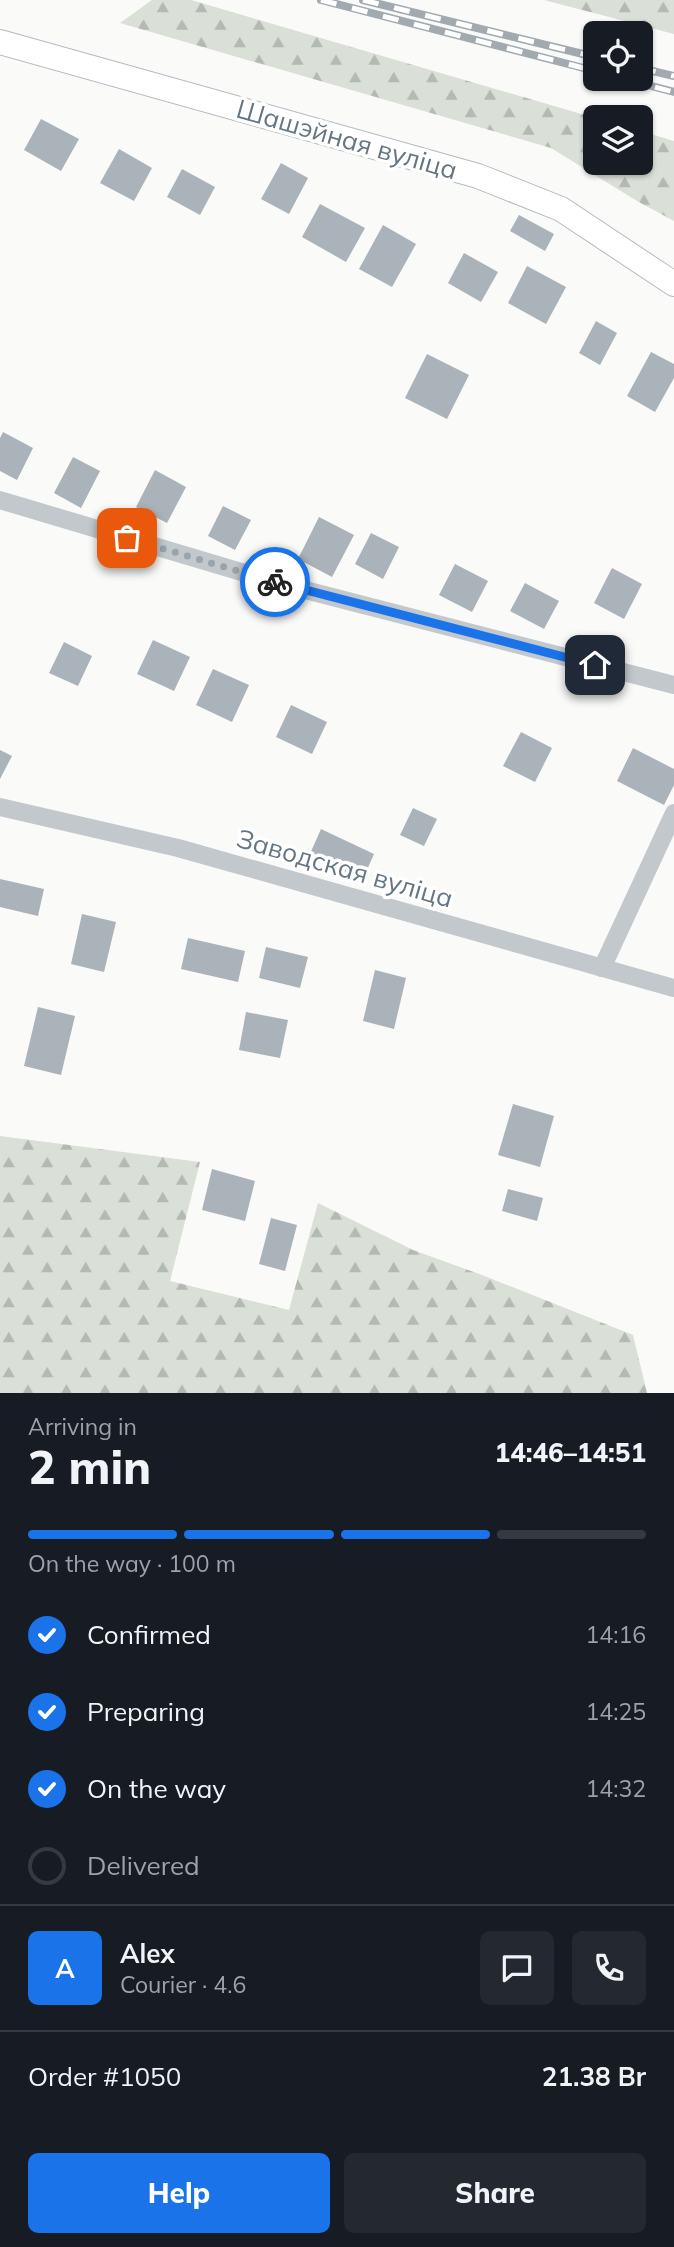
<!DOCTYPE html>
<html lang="en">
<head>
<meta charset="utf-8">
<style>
	:root { --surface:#171b24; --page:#242831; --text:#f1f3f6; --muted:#9ea1a6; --line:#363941; --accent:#1a73e8 }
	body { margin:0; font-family:Mulish,sans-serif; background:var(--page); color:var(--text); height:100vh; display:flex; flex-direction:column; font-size:26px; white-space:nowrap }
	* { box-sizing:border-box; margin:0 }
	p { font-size:23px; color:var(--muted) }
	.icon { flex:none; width:38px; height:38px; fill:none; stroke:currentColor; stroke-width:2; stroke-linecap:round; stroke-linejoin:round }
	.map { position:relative; height:1393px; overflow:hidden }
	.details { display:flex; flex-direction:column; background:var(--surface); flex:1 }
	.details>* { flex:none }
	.controls { position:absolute; left:583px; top:21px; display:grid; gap:14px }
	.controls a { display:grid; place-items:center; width:70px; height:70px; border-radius:10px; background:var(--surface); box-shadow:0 2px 5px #0004; font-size:35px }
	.pin { position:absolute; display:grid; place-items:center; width:60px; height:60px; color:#fff; margin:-30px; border-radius:14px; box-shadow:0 4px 10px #0006 }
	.courier { position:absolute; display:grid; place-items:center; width:70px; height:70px; margin:-35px; border:5px solid #1a73e8; border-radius:50%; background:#fff; color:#222; box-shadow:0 2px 9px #0007 }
	.summary em { font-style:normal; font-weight:800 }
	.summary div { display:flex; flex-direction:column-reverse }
	.summary { display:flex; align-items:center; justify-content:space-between; height:119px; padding:0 28px }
	h1 { font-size:46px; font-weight:800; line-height:52px }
	.bar { display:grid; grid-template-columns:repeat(4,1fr); gap:10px 7px; align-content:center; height:84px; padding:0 28px }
	.bar i { height:9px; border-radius:5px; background:var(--line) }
	.bar .active { background:var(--accent) }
	.bar p { grid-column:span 4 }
	.line { display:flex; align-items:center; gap:18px; padding:0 28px; border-top:2px solid var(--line) }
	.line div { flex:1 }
	.round { display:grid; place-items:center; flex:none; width:74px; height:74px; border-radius:10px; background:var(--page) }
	ol { padding:0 28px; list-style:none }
	li { display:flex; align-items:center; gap:21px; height:77px }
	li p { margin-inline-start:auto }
	li .icon { padding:7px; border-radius:50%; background:var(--accent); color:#fff; stroke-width:4 }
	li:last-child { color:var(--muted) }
	li i { width:38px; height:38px; border:4px solid var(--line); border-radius:50% }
	.primary-button { display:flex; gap:14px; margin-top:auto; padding:14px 28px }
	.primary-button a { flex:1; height:80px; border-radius:10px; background:var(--accent); color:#fff; font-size:28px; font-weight:800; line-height:80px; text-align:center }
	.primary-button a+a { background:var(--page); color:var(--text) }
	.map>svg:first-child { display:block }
</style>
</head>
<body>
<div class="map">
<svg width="674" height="1393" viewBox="0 0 674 1393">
	<defs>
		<pattern id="forest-firs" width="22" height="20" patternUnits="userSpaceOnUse" patternTransform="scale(1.75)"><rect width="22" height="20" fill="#dadfd7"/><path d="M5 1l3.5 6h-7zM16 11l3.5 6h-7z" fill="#b4b9b4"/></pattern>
	</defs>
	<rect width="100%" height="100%" fill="#fafaf8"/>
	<g fill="url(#forest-firs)">
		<polygon points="152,0 191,0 595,118 595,163 640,163 641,131 674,141 674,221 637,201 551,148 120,23"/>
		<polygon points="544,0 674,0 674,34"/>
		<polygon points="0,1136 200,1162 170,1281 289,1310 318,1203 413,1250 482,1275 633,1335 647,1393 0,1393"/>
	</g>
	<g fill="#aab3b9">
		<polygon points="41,119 79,139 61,171 24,150"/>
		<polygon points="119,149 152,168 134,201 100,183"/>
		<polygon points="281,163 308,178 289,214 261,199"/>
		<polygon points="182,169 215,187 200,215 167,197"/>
		<polygon points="320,204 365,228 346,262 302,237"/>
		<polygon points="519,215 554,234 545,251 510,231"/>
		<polygon points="383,225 416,244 392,287 359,269"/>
		<polygon points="464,253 498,272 481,302 448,283"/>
		<polygon points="527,266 566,287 546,324 508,303"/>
		<polygon points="596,321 617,333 600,365 579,353"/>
		<polygon points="651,352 674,364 674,378 655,412 627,396"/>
		<polygon points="427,354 469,375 447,419 405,398"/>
		<polygon points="3,432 33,448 17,480 0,471 0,438"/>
		<polygon points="73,457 100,471 81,508 54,493"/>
		<polygon points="155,470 186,487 167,523 136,507"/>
		<polygon points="223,506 251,520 235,550 208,536"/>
		<polygon points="319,517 354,535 332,577 298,559"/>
		<polygon points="371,533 399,547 383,579 355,564"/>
		<polygon points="455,564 488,581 472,612 439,595"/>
		<polygon points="612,568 642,584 624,619 594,603"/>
		<polygon points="525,583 559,601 544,629 510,611"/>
		<polygon points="153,640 190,657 174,691 137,674"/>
		<polygon points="64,642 92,656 78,686 49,673"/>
		<polygon points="213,669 249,685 232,722 196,705"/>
		<polygon points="291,705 327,722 312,754 276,737"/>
		<polygon points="521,732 552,748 535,782 503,766"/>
		<polygon points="633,748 674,769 674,785 664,805 617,781"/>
		<polygon points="0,750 12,756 0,779"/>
		<polygon points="413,808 437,819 424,846 400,835"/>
		<polygon points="321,829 374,854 362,881 309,856"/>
		<polygon points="0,879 44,889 38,916 0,907"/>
		<polygon points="82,914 116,922 104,972 71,964"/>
		<polygon points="188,938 245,951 238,982 181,969"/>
		<polygon points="266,947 308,957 300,988 259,978"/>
		<polygon points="375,970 406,978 394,1029 363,1021"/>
		<polygon points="38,1007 75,1016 61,1075 24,1066"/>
		<polygon points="246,1012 288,1020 280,1058 239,1050"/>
		<polygon points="513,1104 554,1116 540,1167 498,1155"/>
		<polygon points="212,1169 255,1181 245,1221 202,1210"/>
		<polygon points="508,1189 543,1198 537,1221 502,1211"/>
		<polygon points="271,1218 297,1225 285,1271 259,1264"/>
	</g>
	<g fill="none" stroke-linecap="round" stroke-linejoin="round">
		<g stroke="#b3babf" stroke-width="26">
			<polyline id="secondary" points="0,42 478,176 561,209 674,284"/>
		</g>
		<g stroke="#c3c8cc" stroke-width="18">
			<polyline points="0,500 278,583 674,685"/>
			<polyline points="0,807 178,848 674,988"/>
			<polyline points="602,968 674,813"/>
		</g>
		<use href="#secondary" stroke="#fff" stroke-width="24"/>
		<g stroke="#a2aab0" stroke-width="8">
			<g id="rail">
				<polyline points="321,0 595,71"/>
				<polyline points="363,0 595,57"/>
				<polyline points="640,68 674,76"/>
				<polyline points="624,79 674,92"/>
			</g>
		</g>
		<use href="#rail" stroke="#fff" stroke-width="5" stroke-dasharray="16" stroke-linecap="butt"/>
	</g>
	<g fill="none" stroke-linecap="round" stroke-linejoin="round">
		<polyline stroke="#99a4ac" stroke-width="7" stroke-dasharray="0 12.6" points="127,538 275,582"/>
		<polyline stroke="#1a73e8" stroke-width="9" points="275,582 595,665"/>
	</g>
	<g text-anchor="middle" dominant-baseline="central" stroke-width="7" stroke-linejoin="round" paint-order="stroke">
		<g font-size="26" fill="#657683" stroke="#fff">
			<text transform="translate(347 139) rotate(16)">Шашэйная вуліца</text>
			<text transform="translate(345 868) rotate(16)">Заводская вуліца</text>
		</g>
	</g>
</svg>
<div class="controls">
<a><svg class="icon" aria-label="locate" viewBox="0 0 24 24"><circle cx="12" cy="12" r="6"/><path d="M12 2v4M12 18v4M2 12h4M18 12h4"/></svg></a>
<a><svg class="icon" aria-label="layers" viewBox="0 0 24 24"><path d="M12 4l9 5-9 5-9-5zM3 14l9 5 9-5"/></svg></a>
</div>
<div class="pin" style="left:127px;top:538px;background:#ea580c"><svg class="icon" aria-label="bag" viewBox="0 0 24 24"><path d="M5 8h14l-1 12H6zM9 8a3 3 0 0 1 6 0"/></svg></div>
<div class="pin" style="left:595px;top:665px;background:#1f2937"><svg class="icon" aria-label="home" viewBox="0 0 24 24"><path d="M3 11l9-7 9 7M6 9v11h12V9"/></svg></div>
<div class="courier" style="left:275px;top:582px"><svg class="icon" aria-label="bike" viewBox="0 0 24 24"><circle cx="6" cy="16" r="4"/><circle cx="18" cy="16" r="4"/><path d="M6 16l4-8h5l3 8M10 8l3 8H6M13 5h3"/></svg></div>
</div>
<section class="details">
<div class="summary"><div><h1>2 min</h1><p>Arriving in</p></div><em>14:46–14:51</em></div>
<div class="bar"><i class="active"></i><i class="active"></i><i class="active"></i><i></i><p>On the way · 100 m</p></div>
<ol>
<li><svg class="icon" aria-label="check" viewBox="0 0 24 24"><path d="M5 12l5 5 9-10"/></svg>Confirmed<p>14:16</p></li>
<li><svg class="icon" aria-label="check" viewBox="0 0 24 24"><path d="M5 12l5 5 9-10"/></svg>Preparing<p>14:25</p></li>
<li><svg class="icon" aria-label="check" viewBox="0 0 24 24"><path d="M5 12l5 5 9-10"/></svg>On the way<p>14:32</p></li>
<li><i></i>Delivered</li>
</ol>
<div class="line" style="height:126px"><b class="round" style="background:var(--accent);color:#fff">A</b><div><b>Alex</b><p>Courier · 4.6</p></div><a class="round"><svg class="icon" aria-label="chat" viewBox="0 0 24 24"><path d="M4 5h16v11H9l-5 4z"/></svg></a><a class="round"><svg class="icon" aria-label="phone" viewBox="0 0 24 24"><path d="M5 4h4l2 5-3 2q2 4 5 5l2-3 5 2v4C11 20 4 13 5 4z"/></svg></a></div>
<div class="line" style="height:91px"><div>Order #1050</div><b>21.38 Br</b></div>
<div class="primary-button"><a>Help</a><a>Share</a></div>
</section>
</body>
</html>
